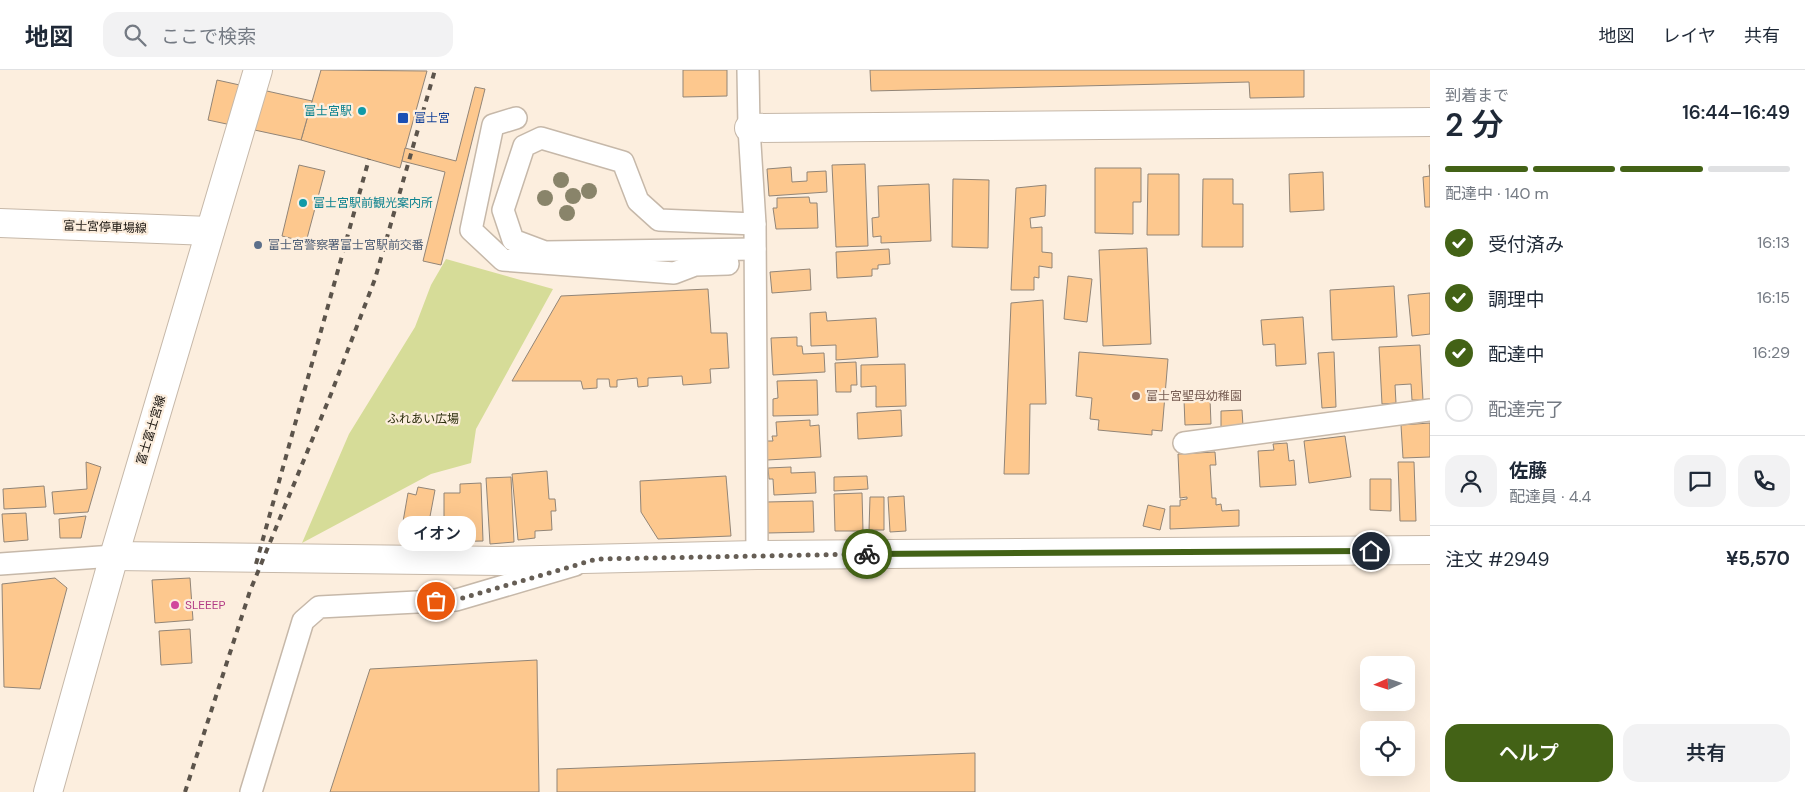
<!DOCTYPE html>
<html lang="ja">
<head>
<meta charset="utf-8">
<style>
	:root { --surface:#fff; --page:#f2f2f3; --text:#1f2937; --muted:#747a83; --line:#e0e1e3; --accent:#436216 }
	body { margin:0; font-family:"DM Sans","Noto Sans JP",sans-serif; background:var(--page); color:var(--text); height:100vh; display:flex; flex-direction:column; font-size:19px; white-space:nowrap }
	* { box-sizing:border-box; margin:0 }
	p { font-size:16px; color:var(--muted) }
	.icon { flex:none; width:28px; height:28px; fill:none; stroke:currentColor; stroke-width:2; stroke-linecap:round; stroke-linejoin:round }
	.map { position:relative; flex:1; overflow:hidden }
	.panel { display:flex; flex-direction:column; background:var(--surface); width:375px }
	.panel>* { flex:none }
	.needle { width:32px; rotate:267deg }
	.tools { position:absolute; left:1360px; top:586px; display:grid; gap:10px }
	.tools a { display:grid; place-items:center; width:55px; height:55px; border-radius:10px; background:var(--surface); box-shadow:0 5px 20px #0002; font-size:25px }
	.pin { position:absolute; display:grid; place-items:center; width:42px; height:42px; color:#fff; margin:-21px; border:2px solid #fff; border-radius:50%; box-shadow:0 1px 5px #0007 }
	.courier { position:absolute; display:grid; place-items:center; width:50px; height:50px; margin:-25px; border:4px solid #436216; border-radius:50%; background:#fff; color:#222; box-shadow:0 1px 6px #0007 }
	.bubble { position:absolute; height:35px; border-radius:15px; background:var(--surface); box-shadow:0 5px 20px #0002; font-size:16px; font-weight:600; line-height:35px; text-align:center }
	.head em { font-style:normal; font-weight:600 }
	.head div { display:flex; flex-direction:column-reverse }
	.head { display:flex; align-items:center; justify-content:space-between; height:85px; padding:0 15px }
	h1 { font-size:32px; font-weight:600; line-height:38px }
	.bar { display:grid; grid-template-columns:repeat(4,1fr); gap:8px 5px; align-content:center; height:60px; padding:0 15px }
	.bar i { height:6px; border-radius:4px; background:var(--line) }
	.bar .active { background:var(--accent) }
	.bar p { grid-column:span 4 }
	.line { display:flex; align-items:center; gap:12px; padding:0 15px; border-top:1px solid var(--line) }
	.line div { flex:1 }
	.round { display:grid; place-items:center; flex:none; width:52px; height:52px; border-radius:15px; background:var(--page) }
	ol { padding:0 15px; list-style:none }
	li { display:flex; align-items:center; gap:15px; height:55px }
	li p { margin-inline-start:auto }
	li .icon { padding:5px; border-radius:50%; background:var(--accent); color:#fff; stroke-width:4 }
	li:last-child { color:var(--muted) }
	li i { width:28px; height:28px; border:2px solid var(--line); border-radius:50% }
	.cta { display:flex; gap:10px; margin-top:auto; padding:10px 15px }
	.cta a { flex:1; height:58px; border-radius:15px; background:var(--accent); color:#fff; font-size:20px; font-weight:600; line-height:58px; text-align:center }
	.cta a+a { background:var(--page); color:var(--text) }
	header { display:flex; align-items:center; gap:30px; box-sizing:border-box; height:70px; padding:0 25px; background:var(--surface); border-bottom:1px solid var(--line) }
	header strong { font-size:24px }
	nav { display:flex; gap:28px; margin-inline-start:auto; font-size:18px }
	.search { width:350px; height:45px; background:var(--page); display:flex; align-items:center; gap:12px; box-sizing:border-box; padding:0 18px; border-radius:15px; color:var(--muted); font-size:19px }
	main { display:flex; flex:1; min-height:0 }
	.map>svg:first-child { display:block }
</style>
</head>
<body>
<header>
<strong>地図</strong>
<div class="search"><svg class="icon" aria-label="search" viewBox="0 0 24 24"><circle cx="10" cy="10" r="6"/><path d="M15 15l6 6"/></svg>ここで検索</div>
<nav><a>地図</a><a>レイヤ</a><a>共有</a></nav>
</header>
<main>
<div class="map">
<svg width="1430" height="722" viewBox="0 0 1430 722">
	<rect width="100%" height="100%" fill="#fceede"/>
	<polygon fill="#d6dc98" points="446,189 553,219 476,359 471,393 431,404 302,473 349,364 415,257 431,215"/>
	<g fill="#fdc88e" stroke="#928577">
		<polygon points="321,0 427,1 400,98 301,70"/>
		<polygon points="683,0 727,0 727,26 683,27"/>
		<polygon points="870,0 1304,0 1304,27 1250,28 1249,12 871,21"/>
		<polygon points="217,10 312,31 301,70 208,50"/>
		<polygon points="475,17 485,19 441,195 423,191 445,102 402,91 405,78 456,91"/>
		<polygon points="865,94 868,176 836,177 832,95"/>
		<polygon points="299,95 325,101 306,172 282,166"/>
		<polygon points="1429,95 1430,95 1430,137 1425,137 1423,107 1430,106"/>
		<polygon points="791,97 792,112 807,111 807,102 826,101 827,122 769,126 767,99"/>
		<polygon points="1095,98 1141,98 1141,132 1133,132 1133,164 1095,163"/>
		<polygon points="1323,102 1324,140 1290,142 1289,104"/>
		<polygon points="1148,104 1179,104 1179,165 1147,165"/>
		<polygon points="953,109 989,110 988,178 952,177"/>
		<polygon points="1203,109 1233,109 1233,134 1243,134 1243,177 1202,177"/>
		<polygon points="929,114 931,171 881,173 881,166 873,167 872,148 879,147 878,116"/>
		<polygon points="1046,115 1045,146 1030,148 1031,158 1042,157 1042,182 1052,183 1052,198 1039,196 1039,208 1034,207 1034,220 1011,220 1016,118"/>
		<polygon points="809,127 810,133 817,133 818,158 776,159 773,138 777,138 777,128"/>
		<polygon points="1147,178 1151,274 1103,276 1099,180"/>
		<polygon points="889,179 890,194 878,195 878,199 872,199 872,206 837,208 836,182"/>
		<polygon points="810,199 811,220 772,223 770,202"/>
		<polygon points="1068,206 1092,209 1087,252 1064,249"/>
		<polygon points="1394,216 1397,267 1332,270 1330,220"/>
		<polygon points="708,219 711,263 727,263 729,298 710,299 711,313 683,315 682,306 648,308 648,316 638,317 637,308 617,310 617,317 610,317 609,309 597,309 597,318 583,319 581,311 512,311 561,226"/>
		<polygon points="1430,223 1430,264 1412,266 1408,225"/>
		<polygon points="1043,230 1046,334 1030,334 1029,404 1004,404 1011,233"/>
		<polygon points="826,242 827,251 876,248 878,287 836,290 836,275 811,276 810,243"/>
		<polygon points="1303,247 1306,294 1276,296 1275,274 1263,275 1261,250"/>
		<polygon points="797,267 797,276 802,276 803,284 824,283 825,302 773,305 771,268"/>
		<polygon points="1420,275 1423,330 1412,330 1411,314 1395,315 1396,333 1382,334 1379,277"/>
		<polygon points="1079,282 1168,289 1162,361 1152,360 1152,365 1098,360 1099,350 1090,349 1092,328 1076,326"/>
		<polygon points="1334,282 1336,337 1322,338 1318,283"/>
		<polygon points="856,292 857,315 851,315 851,322 836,322 835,293"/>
		<polygon points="905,294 906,336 876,337 876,316 861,317 861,295"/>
		<polygon points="817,310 818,345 773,346 773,329 778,328 777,311"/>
		<polygon points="1210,329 1211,354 1185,355 1184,330"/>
		<polygon points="901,340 902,366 858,369 857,343"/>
		<polygon points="1242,340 1243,356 1221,357 1221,341"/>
		<polygon points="810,350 810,356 819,355 821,387 767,390 766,371 773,371 772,366 777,366 776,352"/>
		<polygon points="1430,353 1430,387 1403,388 1401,355"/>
		<polygon points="1345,366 1351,407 1309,413 1304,371"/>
		<polygon points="1287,373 1289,391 1294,390 1296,415 1260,417 1258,381 1274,380 1273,374"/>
		<polygon points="1215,382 1216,395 1210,395 1212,428 1216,428 1216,435 1221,434 1222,441 1239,440 1239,456 1170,459 1170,436 1180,436 1180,430 1187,429 1187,427 1180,428 1178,384"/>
		<polygon points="86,392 101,397 88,442 54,444 52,422 87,419"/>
		<polygon points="1398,392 1414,392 1416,451 1400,451"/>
		<polygon points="791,397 791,403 815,402 816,423 774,425 773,409 769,409 768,398"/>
		<polygon points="547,401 549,429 555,429 556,441 551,441 552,460 535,461 535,468 518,470 512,404"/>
		<polygon points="726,406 731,466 658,469 641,442 640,411"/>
		<polygon points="867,406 868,419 834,421 834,407"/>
		<polygon points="511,407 514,472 490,474 486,408"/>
		<polygon points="1370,409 1391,409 1391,441 1370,440"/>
		<polygon points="481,413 483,471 430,472 430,467 436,465 436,449 444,449 444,423 460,423 460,414"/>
		<polygon points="44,416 46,437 4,439 3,419"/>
		<polygon points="418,417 435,420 425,473 400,469 408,423 416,425"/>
		<polygon points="862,423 863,461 835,461 834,424"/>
		<polygon points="904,426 906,461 890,462 888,427"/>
		<polygon points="870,427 884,427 884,460 869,460"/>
		<polygon points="813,431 814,462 767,463 766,432"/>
		<polygon points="1148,435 1165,439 1160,460 1143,456"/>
		<polygon points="26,443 28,470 4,472 2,444"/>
		<polygon points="86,446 81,468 60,468 59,449"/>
		<polygon points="55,508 67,518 40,619 4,617 2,514"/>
		<polygon points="190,508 193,550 155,553 152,510"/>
		<polygon points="190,559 192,593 161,595 159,561"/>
		<polygon points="537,590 539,722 330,722 370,599"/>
		<polygon points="975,683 975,722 557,722 557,699"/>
	</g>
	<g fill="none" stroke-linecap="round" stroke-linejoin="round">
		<g stroke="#c6b8a9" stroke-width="24">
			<g id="street">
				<polyline points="748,0 749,58 755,154 757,485"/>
				<polyline points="516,48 493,55 471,160 503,190 674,203 695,195 728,194"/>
				<polyline points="755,154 659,150 638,131 623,92 541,68 524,76 503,140 513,170 545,182 755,179"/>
				<polyline points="1184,373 1430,340"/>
				<polyline points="0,494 114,486"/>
				<polyline points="251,722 303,551 319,537 456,530 575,495"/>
			</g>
		</g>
		<g stroke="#c6b8a9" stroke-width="30">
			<g id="secondary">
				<polyline points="749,58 1430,52"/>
				<polyline points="114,486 502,491 757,485 1430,480"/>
				<polyline points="48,722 114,486 258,0"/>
			</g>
		</g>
		<g stroke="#c6b8a9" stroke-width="30">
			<polyline id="primary" points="0,153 210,161"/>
		</g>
		<use href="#street" stroke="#fff" stroke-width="21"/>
		<use href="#secondary" stroke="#fff" stroke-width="28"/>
		<use href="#primary" stroke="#fff" stroke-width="28"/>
		<g stroke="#5c544b" stroke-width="4" stroke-dasharray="6 6" stroke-linecap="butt">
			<polyline points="256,494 369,89"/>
			<polyline points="185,722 250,521 331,324 375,209 435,0"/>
		</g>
	</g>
	<g fill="#89846a">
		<circle cx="561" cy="110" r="8"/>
		<circle cx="589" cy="121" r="8"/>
		<circle cx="573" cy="126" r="8"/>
		<circle cx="545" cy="128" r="8"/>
		<circle cx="567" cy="143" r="8"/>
	</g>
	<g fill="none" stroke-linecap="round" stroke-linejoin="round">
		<polyline stroke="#665e55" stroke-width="5" stroke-dasharray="0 9" points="436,531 456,530 597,489 867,484"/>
		<polyline stroke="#436216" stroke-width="6" points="867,484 1371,481"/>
	</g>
	<g fill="#0f9aa8" stroke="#fceede" stroke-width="2">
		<circle cx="362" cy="41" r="5"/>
		<circle cx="303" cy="133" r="5"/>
	</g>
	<rect fill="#1a4fb4" stroke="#fceede" stroke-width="2" x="397" y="42" width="12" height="12" rx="2.5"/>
	<circle fill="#5c6f8a" stroke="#fceede" stroke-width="2" cx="258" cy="175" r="5"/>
	<circle fill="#8d6e63" stroke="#fceede" stroke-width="2" cx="1136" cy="326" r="5"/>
	<circle fill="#d1479c" stroke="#fceede" stroke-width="2" cx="175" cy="535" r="5"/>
	<g text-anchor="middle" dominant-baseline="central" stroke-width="4.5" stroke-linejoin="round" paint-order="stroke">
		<g font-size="12" fill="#0d838f" stroke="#fceede" text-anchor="end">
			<text x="352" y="41">富士宮駅</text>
			<text x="313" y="133" text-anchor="start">富士宮駅前観光案内所</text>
		</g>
		<g font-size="12" fill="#164399" stroke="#fceede" text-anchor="start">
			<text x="414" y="48">富士宮</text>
		</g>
		<g font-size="12" fill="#15100b" stroke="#fceede">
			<text transform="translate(105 157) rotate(2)">富士宮停車場線</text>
			<text transform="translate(151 360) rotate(-73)">富士富士宮線</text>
		</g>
		<g font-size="12" fill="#4e5e75" stroke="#fceede" text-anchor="start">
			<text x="268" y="175">富士宮警察署富士宮駅前交番</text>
		</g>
		<g font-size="12" fill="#785e54" stroke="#fceede" text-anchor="start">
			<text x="1146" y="326">富士宮聖母幼稚園</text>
		</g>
		<g font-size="12" fill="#2b2d0c" stroke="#fceede">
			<text x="423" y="349">ふれあい広場</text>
		</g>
		<g font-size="12" fill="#b23c85" stroke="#fceede" text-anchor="start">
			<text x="185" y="535">SLEEEP</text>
		</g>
	</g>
</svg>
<div class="tools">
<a><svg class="needle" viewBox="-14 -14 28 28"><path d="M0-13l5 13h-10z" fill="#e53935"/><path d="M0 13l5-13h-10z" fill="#747a83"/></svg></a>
<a><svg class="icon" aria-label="locate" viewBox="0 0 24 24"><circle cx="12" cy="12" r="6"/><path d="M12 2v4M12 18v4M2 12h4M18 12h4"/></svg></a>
</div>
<div class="pin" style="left:436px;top:531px;background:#ea580c"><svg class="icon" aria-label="bag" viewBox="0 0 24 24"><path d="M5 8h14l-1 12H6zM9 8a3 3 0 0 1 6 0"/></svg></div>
<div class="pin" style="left:1371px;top:481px;background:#1f2937"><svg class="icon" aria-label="home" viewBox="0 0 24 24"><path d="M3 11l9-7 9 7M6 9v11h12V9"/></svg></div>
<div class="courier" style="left:867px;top:484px"><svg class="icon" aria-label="bike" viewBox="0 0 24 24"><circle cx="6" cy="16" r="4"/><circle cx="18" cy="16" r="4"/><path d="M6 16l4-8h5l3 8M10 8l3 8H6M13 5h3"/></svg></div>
<div class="bubble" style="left:398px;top:446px;width:78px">イオン</div>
</div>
<section class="panel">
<div class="head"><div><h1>2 分</h1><p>到着まで</p></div><em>16:44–16:49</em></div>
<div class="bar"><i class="active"></i><i class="active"></i><i class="active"></i><i></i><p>配達中 · 140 m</p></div>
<ol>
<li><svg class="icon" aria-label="check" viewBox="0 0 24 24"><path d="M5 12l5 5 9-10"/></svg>受付済み<p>16:13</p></li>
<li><svg class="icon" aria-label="check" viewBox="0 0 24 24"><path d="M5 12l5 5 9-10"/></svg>調理中<p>16:15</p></li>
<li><svg class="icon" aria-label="check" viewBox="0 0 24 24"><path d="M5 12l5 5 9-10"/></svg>配達中<p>16:29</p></li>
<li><i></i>配達完了</li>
</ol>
<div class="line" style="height:90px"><a class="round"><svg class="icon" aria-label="person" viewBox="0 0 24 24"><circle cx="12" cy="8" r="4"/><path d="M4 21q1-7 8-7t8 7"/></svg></a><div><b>佐藤</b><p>配達員 · 4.4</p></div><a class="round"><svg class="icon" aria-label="chat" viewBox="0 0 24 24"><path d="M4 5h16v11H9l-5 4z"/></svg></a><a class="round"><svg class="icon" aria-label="phone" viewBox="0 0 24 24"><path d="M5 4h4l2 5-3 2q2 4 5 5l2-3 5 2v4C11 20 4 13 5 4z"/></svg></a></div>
<div class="line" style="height:65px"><div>注文 #2949</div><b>¥5,570</b></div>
<div class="cta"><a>ヘルプ</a><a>共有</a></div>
</section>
</main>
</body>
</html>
